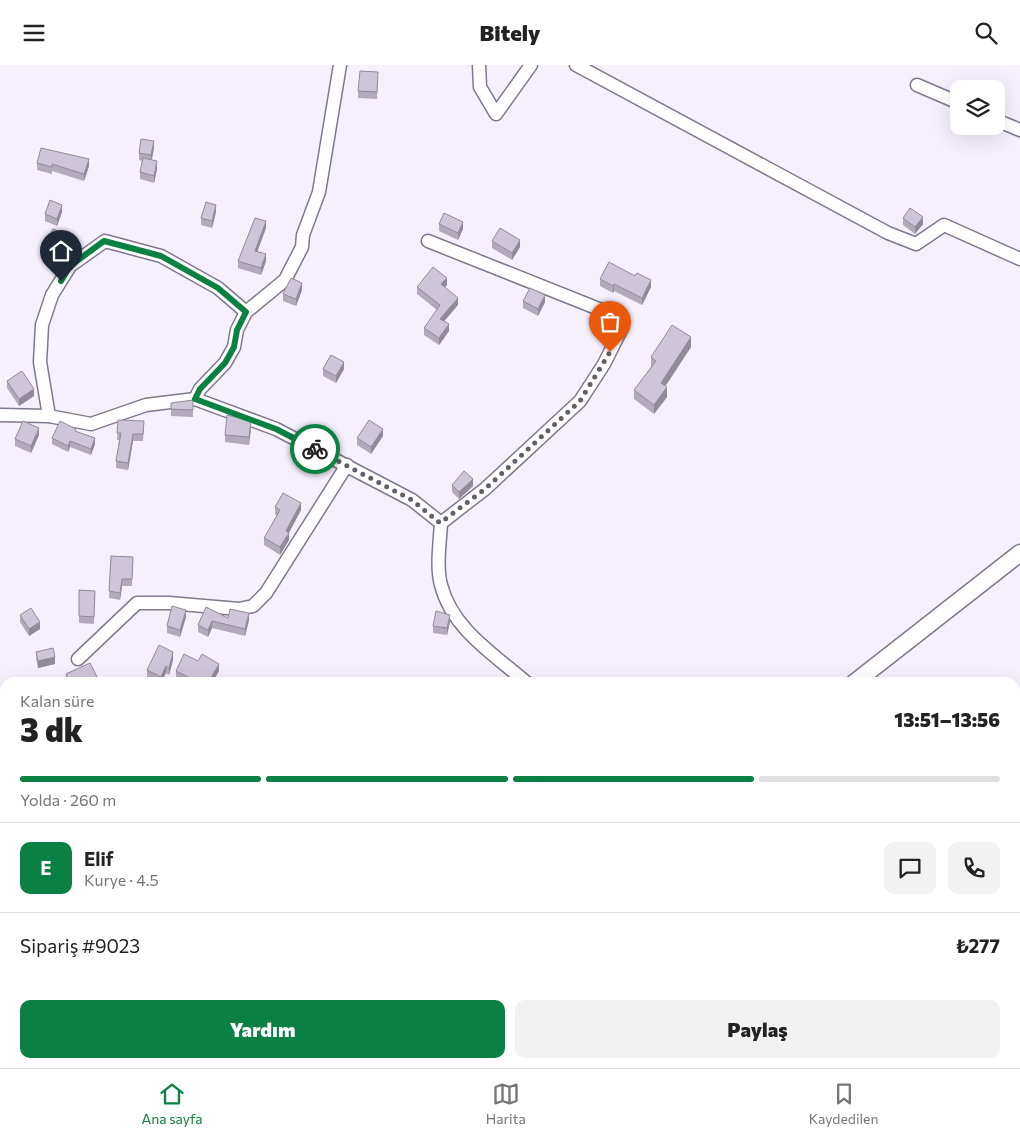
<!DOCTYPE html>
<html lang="tr">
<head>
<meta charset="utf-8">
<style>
	:root { --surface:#fff; --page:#f2f2f2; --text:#222; --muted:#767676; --line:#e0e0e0; --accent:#0b8043 }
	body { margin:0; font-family:Commissioner,sans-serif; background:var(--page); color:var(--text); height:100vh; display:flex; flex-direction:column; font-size:19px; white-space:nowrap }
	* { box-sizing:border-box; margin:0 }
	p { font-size:16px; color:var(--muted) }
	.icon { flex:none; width:28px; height:28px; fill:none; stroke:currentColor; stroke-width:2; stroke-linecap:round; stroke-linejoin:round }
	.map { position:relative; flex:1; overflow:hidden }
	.panel { position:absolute; left:0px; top:612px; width:1020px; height:391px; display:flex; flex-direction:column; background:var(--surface); border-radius:15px 15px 0 0; box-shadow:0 5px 20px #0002 }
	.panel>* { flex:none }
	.tools { position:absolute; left:950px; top:15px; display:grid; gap:10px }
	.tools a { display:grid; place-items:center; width:55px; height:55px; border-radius:10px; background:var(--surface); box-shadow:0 5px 20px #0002; font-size:25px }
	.pin { position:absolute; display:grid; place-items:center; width:42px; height:42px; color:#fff; margin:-51px -21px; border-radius:50% 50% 50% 0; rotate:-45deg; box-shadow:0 0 5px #0007 }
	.pin .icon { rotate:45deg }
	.courier { position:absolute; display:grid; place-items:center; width:50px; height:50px; margin:-25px; border:4px solid #0b8043; border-radius:50%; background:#fff; color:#222; box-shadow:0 1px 6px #0007 }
	.summary em { font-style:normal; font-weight:800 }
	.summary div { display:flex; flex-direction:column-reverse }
	.summary { display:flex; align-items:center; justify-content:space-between; height:85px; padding:0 20px }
	h1 { font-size:32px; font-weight:800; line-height:38px }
	.bar { display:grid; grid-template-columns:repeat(4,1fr); gap:8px 5px; align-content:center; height:60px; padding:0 20px }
	.bar i { height:6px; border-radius:4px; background:var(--line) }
	.bar .active { background:var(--accent) }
	.bar p { grid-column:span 4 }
	.line { display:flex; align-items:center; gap:12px; padding:0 20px; border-top:1px solid var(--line) }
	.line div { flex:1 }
	.round { display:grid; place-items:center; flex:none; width:52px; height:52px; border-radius:10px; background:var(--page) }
	.button { display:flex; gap:10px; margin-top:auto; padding:10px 20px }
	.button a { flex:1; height:58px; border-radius:10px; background:var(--accent); color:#fff; font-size:20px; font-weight:800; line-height:58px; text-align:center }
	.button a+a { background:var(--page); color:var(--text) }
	header { display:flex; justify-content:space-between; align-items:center; height:65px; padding:0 20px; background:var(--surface); font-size:22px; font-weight:800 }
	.dock { display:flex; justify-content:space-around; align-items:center; height:70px; border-top:1px solid var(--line); background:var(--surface); font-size:14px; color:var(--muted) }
	.dock a { display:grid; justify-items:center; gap:2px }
	.dock .active { color:var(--accent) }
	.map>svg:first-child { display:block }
</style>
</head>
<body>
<header><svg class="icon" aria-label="menu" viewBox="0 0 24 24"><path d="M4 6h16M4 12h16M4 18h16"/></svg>Bitely<svg class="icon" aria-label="search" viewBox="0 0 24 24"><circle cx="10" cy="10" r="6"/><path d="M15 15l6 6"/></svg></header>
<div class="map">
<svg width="1020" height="1003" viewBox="0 0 1020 1003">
	<rect width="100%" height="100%" fill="#f6f0fd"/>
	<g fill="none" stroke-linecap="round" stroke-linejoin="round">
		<g stroke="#80788b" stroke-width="15">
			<g id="minor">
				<polyline points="479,0 480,22 496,49 531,0"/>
				<polyline points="576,0 888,168 916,179 944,160 1020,194"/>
				<polyline points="917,20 959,38"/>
				<polyline points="996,55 1020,65"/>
				<polyline points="428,176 614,250 622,263 604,299 580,336 485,424 441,458"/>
				<polyline points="195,334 200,324 225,298 234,282 237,265 246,247 285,215 302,182 303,170 319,127 340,0"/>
				<polyline points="0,350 49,351 91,359 146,340 195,334 276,364 412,435 441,458"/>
				<polyline points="49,351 40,297 42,260 52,230 70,201 105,176 161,191 218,223 246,247"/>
				<path d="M441 458C440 477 436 502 441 520 452 564 495 590 527 618"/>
				<polyline points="78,594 137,538 169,538 239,544 253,541 266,528 347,400"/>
				<polyline points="1015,673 1020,672"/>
				<polyline points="0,989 5,986"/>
				<polyline points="220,999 223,1003"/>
			</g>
		</g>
		<g stroke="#80788b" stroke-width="19">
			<g id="tertiary">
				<polyline points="854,618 1020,488"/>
				<polyline points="395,1003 398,999"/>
			</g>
		</g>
		<use href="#minor" stroke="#fff" stroke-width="12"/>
		<use href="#tertiary" stroke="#fff" stroke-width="16"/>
	</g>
	<g fill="#b2a9bb">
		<polygon points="378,14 377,34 358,33 358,26"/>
		<polygon points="154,83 152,95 157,104 154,118 140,114 140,107 142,96 139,95 139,88"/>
		<polygon points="37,98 89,101 84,116 52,106 52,109 37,105"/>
		<polygon points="62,147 57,161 45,156 45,149"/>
		<polygon points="216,147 212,163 201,160 201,153"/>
		<polygon points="903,153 923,159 915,169 903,160"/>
		<polygon points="439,159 463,164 458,175 439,166"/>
		<polygon points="266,163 257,187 266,196 261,210 238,203 238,196"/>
		<polygon points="492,176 520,182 512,195 492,183"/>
		<polygon points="47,177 71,178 65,192 47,184"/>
		<polygon points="600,214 651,222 642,240 614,226 613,228 600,221"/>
		<polygon points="447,220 445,222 458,240 444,256 449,266 439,280 424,270 424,263 437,245 417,229 417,222"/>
		<polygon points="302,225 296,241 283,236 283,229"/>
		<polygon points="523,236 545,237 538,251 523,243"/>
		<polygon points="691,282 665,321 667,332 654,349 634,334 634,325 651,302 651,292"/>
		<polygon points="323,304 344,304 336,318 323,311"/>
		<polygon points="7,316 34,331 19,341 7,323"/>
		<polygon points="193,335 193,352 171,351 171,338"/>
		<polygon points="118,355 144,363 143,376 133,376 128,405 116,403 116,396 119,375 117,375"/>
		<polygon points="251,363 249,380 225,377 225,370"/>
		<polygon points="76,367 95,379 91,390 70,382 68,387 52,379 52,373"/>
		<polygon points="39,370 31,388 15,381 15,374"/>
		<polygon points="383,371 371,389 357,380 357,373"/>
		<polygon points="452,420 473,421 459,434 452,427"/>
		<polygon points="275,442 301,445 289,468 289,475 280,490 264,480 264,473 277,451 275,449"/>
		<polygon points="111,491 133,492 132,521 122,521 120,535 109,533"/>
		<polygon points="79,525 95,526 94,559 79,558"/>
		<polygon points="206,542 228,553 249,555 245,571 212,563 208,572 198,567 198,560"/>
		<polygon points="20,550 40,564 29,571 20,557"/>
		<polygon points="186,552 180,572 167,568 167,561"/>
		<polygon points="450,557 447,570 433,568 433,561"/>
		<polygon points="36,587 55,599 38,603 36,594"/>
		<polygon points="173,595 169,610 166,608 161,618 158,618 147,612 147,605"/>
		<polygon points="176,606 219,606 212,618 185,618 176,613"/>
		<polygon points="66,609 100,618 67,618 66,616"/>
	</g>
	<g fill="#918a98">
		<polygon points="154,76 154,83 151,97 151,90"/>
		<polygon points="89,94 89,101 84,116 84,109"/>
		<polygon points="157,96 157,104 154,118 154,111"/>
		<polygon points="62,140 62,147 57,161 57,154"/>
		<polygon points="216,140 216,147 212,163 212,156"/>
		<polygon points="923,152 923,159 915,169 915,162"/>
		<polygon points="266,156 266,163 255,193 255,186"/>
		<polygon points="463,157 463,164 458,175 458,168"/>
		<polygon points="71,171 71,178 65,192 65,185"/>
		<polygon points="520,175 520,182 512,195 512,188"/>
		<polygon points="266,189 266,196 261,210 261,203"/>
		<polygon points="447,213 447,220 441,226 441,219"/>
		<polygon points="651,215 651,222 642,240 642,233"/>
		<polygon points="302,218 302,225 296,241 296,234"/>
		<polygon points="614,219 614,226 613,228 613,221"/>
		<polygon points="545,230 545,237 538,251 538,244"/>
		<polygon points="458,233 458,240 440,261 440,254"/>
		<polygon points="449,259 449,266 439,280 439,273"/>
		<polygon points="691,272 691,282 661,328 661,318"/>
		<polygon points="344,297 344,304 336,318 336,311"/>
		<polygon points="667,322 667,332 654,349 654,340"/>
		<polygon points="34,324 34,331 19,341 19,334"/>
		<polygon points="251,356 251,363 249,380 249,372"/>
		<polygon points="39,363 39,370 31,388 31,381"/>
		<polygon points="383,364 383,371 371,389 371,382"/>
		<polygon points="133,369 133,376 128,405 128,398"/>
		<polygon points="95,373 95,379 91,390 91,384"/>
		<polygon points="70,376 70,382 68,387 68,381"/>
		<polygon points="473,414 473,421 459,434 459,427"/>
		<polygon points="301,438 301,445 288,469 289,468 289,475 280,490 280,482 286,466"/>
		<polygon points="122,514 122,521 120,535 120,528"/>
		<polygon points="186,545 186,552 180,572 180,565"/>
		<polygon points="249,548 249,555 245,571 245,564"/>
		<polygon points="450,550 450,557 447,570 447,563"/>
		<polygon points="212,556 212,563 208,572 208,565"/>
		<polygon points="40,557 40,564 29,571 29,564"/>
		<polygon points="173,587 173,595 169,610 169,603"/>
		<polygon points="55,592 55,599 38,603 38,596"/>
		<polygon points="219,599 219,606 212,618 208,618"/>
		<polygon points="166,601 166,608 161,618 161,612"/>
		<polygon points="5,858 5,865 0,869 0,862"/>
		<polygon points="46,999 54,999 46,1003"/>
	</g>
	<g fill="#cfc5d9" stroke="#918a98">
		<polygon points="360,6 378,7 377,27 358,26"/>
		<polygon points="141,74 154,76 151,90 139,88"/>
		<polygon points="41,83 89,94 84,109 52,99 52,102 37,98"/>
		<polygon points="143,93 157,96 154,111 140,107"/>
		<polygon points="50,135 62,140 57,154 45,149"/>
		<polygon points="206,137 216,140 212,156 201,153"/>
		<polygon points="910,143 923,152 915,162 903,153"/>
		<polygon points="444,148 463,157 458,168 439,159"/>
		<polygon points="255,153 266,156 255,186 266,189 261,203 238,196"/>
		<polygon points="500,163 520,175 512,188 492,176"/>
		<polygon points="53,164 71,171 65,185 47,177"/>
		<polygon points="609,197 635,211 637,208 651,215 642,233 614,219 613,221 600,214"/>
		<polygon points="433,202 447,213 441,219 458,233 440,254 449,259 439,273 424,263 440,240 417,222"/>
		<polygon points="291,213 302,218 296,234 283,229"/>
		<polygon points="530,223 545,230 538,244 523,236"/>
		<polygon points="672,260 691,272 661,318 667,322 654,340 634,325 656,296 651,292"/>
		<polygon points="331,290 344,297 336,311 323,304"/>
		<polygon points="22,306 34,324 19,334 7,316"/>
		<polygon points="193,335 193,345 171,344 171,338"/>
		<polygon points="227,350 251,356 249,372 225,370"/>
		<polygon points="118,355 144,356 143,369 133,369 128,398 116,396 121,368 117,368"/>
		<polygon points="369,355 383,364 371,382 357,373"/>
		<polygon points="23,356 39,363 31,381 15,374"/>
		<polygon points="60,356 76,364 75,366 95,373 91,384 70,376 68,381 52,373"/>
		<polygon points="464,406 473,414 459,427 452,420"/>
		<polygon points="283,428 301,438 286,466 289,468 280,482 264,473 280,445 275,442"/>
		<polygon points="111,491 133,492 132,514 122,514 120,528 109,526"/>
		<polygon points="79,525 95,526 94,552 79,551"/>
		<polygon points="172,541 186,545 180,565 167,561"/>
		<polygon points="206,542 228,553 230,544 249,548 245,564 212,556 208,565 198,560"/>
		<polygon points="31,543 40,557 29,564 20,550"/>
		<polygon points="436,546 450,550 447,563 433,561"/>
		<polygon points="159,580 173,587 169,603 166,601 161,612 147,605"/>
		<polygon points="53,583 55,592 38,596 36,587"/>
		<polygon points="184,589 198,596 202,589 219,599 208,618 193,618 194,615 176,606"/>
		<polygon points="90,598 100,618 70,618 66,609"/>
		<polygon points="5,837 5,858 0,862 0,841"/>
		<polygon points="162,999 173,999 175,1003 154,1003"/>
		<rect x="905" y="999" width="25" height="4"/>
	</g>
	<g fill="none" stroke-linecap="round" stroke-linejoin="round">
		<polyline stroke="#635f68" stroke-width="5" stroke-dasharray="0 9" points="315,384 412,435 440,458 485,424 580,336 610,287"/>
		<polyline stroke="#0b8043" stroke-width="6" points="61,216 70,201 104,176 161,191 218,223 246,247 237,265 234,282 225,298 200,324 195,334 276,364 315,384"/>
	</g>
</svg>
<div class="tools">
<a><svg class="icon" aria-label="layers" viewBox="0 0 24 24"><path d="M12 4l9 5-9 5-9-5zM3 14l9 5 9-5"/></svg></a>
</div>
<div class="pin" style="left:610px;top:287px;background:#ea580c"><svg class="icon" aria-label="bag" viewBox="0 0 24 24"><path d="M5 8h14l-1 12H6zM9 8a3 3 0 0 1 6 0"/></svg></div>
<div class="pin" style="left:61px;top:216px;background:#1f2937"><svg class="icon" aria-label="home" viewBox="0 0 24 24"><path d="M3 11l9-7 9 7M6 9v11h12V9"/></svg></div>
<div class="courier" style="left:315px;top:384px"><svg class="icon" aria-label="bike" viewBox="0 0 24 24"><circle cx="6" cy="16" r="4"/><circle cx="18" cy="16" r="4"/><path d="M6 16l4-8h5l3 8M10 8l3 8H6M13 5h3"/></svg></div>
<section class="panel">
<div class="summary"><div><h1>3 dk</h1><p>Kalan süre</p></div><em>13:51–13:56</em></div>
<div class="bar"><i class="active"></i><i class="active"></i><i class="active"></i><i></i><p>Yolda · 260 m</p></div>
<div class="line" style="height:90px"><b class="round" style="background:var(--accent);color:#fff">E</b><div><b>Elif</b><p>Kurye · 4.5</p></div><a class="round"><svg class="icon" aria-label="chat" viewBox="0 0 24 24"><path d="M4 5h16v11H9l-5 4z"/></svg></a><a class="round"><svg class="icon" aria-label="phone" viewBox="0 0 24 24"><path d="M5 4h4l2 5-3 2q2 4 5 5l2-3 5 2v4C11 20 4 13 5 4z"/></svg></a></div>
<div class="line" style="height:65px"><div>Sipariş #9023</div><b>₺277</b></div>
<div class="button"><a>Yardım</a><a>Paylaş</a></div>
</section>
</div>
<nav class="dock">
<a class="active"><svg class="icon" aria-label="home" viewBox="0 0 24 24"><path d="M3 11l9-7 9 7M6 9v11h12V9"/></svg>Ana sayfa</a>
<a><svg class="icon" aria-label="map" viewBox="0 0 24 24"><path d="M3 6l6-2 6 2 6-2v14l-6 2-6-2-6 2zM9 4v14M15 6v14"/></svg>Harita</a>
<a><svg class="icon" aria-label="saved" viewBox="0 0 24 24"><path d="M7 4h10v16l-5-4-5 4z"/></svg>Kaydedilen</a>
</nav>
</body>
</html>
